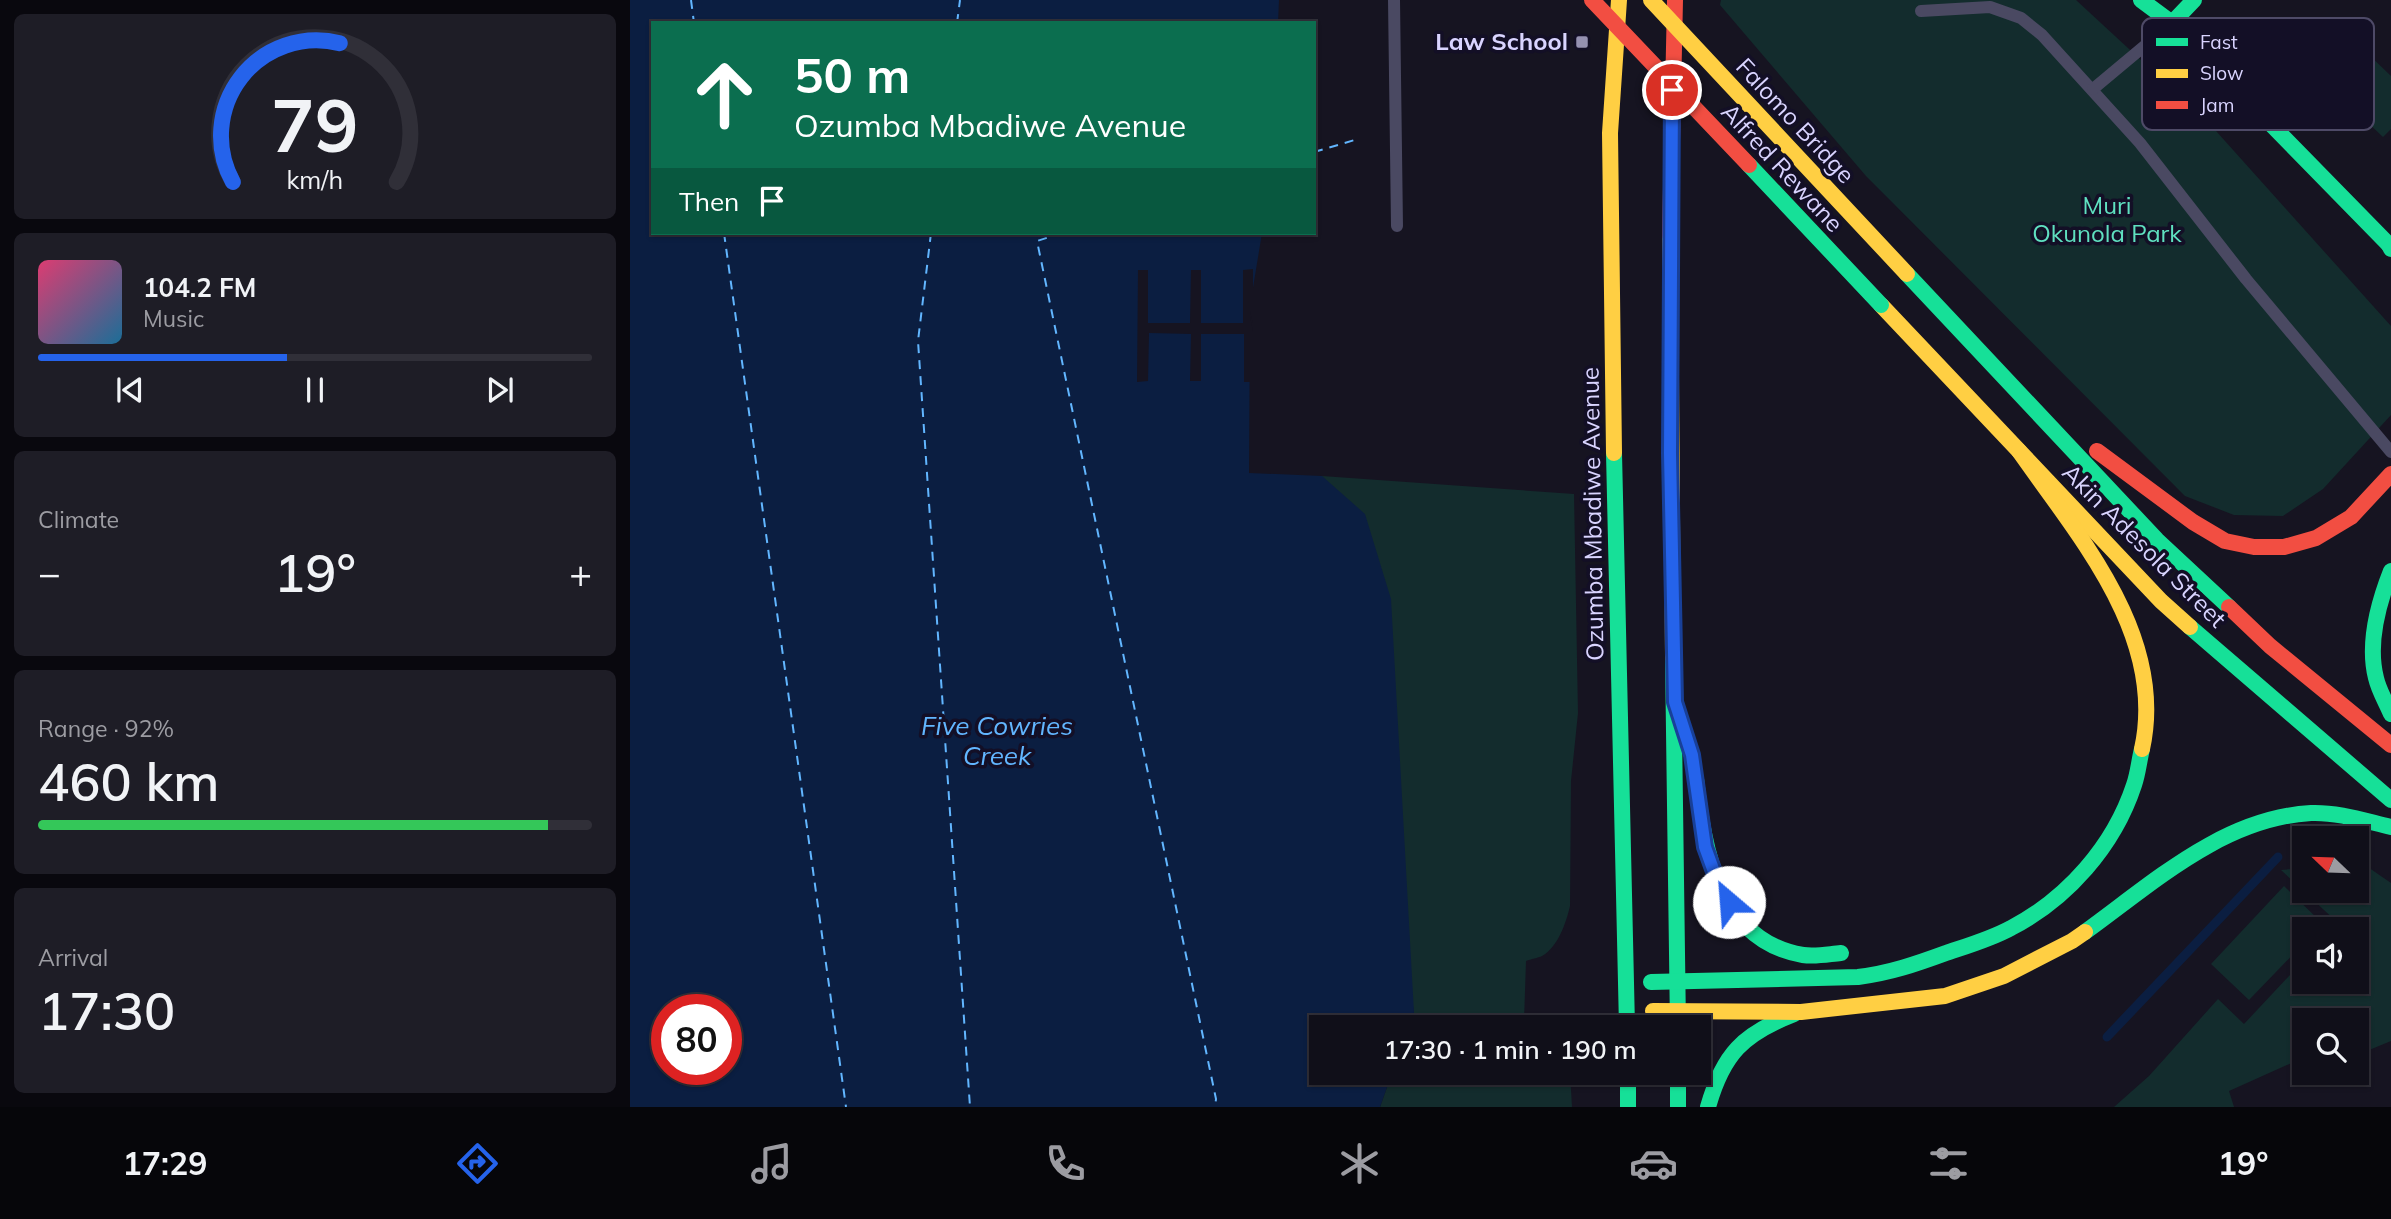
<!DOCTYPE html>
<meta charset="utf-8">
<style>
:root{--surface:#100f19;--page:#1e1d26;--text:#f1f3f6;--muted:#9c9ca2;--line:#302f38;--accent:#2563eb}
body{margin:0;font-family:Mulish,sans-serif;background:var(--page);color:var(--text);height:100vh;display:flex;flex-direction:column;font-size:26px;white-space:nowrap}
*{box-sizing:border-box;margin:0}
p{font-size:23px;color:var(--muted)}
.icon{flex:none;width:38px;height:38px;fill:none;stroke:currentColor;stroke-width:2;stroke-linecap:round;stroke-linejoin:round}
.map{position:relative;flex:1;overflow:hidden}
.drawer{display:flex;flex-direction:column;gap:14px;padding:14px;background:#09080e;width:630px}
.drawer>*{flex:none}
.banner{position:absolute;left:21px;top:21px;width:665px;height:214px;border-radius:0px;box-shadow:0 2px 5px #0004,0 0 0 2px var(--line);background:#0b6e4f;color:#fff;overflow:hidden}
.needle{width:46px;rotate:293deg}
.buttons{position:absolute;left:1662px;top:826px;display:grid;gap:14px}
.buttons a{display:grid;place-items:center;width:77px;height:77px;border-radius:0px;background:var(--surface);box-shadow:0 2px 5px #0004,0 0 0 2px var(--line);font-size:35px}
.speed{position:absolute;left:21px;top:994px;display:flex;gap:14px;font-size:35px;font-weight:700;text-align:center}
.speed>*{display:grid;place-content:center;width:91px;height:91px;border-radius:50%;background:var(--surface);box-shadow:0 2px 5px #0004,0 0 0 2px var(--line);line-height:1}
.speed .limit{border:10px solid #d22;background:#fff;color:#111}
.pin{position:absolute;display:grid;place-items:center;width:60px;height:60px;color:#fff;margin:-30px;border:4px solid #fff;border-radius:50%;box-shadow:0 2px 7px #0007}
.me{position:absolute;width:77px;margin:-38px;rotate:333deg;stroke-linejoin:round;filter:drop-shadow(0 0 5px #0008)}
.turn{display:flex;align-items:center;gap:24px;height:147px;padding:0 28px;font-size:32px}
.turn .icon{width:91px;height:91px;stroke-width:2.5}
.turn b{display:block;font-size:49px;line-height:60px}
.then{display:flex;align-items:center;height:66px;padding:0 28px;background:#0003;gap:14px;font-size:26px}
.big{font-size:52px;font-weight:600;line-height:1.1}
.drawer .widget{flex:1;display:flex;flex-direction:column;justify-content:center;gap:10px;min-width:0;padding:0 24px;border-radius:10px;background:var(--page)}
.drawer .dial{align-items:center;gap:0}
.dial svg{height:182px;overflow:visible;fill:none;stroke:var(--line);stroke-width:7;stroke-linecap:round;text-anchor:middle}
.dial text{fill:var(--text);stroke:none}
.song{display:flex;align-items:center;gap:21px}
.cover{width:84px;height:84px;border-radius:10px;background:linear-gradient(135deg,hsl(340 70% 55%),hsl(200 70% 35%))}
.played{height:7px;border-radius:4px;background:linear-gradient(90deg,var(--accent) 45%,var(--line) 45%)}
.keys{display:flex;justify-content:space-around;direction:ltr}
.heat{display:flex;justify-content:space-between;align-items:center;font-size:38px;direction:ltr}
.charge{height:10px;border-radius:5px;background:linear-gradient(90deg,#34c759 92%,var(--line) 0)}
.trip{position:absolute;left:679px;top:1015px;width:402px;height:70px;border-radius:0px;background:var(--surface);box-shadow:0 2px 5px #0004,0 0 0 2px var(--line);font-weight:600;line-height:70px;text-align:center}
.menu{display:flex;height:112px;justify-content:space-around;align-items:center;background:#06060a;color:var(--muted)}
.menu .icon{width:49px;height:49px}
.menu .active{color:var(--accent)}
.menu b{font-size:32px;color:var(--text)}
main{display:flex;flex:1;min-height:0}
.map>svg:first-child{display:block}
</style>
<main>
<section class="drawer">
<div class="widget dial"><svg viewBox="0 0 100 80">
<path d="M14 69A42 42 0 1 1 86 69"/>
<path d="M14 69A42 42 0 0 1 61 8" stroke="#2563eb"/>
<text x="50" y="56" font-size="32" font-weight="700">79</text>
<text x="50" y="72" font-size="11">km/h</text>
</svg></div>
<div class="widget">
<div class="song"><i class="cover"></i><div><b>104.2 FM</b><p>Music</p></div></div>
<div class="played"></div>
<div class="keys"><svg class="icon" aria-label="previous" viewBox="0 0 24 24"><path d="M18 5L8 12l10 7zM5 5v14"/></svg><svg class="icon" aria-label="pause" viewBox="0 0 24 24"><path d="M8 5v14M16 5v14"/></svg><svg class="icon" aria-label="next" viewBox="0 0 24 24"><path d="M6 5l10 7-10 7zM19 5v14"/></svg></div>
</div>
<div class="widget"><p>Climate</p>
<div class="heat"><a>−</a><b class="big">19°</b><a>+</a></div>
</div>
<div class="widget"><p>Range · 92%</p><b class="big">460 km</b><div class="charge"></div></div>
<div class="widget"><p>Arrival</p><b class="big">17:30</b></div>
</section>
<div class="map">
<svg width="1761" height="1107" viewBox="0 0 1761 1107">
<rect width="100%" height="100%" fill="#161421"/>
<!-- green -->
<g fill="#132c2d">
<polygon points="1091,0 1446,0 1578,122 1761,326 1761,415 1693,489 1653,516 1604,515 1555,496 1236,176 1090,5"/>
<polygon points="1711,28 1761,76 1761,129 1753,137 1677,65"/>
<path d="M692,476L944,494L948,713L941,781L940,906C936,923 928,947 912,956C908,958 901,959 896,961L894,1021L914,1027H779L784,1012Z"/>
<polygon points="1727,863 1732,863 1761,883 1761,1041 1727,1055 1727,1020 1675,1020 1675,1057 1599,1091 1604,1107 1484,1107 1519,1076 1588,999 1614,1024 1675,959 1675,982 1727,982 1727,929 1703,929 1708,923 1651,870 1675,868 1675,891 1727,891"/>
<polygon points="1654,886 1692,923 1687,929 1675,929 1675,942 1619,1000 1581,964"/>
<polygon points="762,1073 940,1073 942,1107 750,1107"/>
</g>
<!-- water -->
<path fill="#0b1e41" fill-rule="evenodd" d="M0,0H649L648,23H23V233H632L620,306L619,473L692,476L735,514L761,599L784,1013L779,1027H691V1073H762L750,1107H0ZM37,1010H96V1069H37Z"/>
<!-- pier -->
<polygon fill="#161421" points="623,269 623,323 620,311 620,316 623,332 623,382 614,382 614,334 571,334 571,381 560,381 561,334 519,333 518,381 507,382 508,270 518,270 518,323 560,323 561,270 571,270 571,323 613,323 613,270"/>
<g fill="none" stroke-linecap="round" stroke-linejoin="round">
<!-- stream -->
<polyline stroke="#0b1e41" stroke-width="9" points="1477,1037 1648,857"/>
<!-- ferry -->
<g stroke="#62b6ff" stroke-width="2" stroke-dasharray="9 7" stroke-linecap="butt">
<polyline points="61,0 64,23"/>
<polyline points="327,23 330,0"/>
<polyline points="684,152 728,139"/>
<polyline points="94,233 216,1107"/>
<polyline points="301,233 288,341 340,1107"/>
<polyline points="432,233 407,241 586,1099 585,1107"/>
</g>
<!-- lane -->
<g stroke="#4a4962" stroke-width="12">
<polyline points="764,0 767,226"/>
<polyline points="1291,11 1360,7 1391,18 1412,35 1510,143 1616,279 1761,452"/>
<polyline points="1463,89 1542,23"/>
</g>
<!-- fast -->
<g stroke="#16e098" stroke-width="16">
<polyline points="1511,0 1542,23 1761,247"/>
<polyline points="1542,23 1564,0"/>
<polyline points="1759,245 1761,249"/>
<polyline points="1277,274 1527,540 1599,607"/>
<polyline points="984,453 997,1027"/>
<path d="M1761,571C1748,604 1737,643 1746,678C1749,691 1756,702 1761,714"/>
<polyline points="1560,627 1761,800"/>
<polyline points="1043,657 1048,1027"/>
<path d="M1066,779C1074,849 1088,941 1173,955C1186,957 1199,954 1211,953"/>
<path d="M1455,932C1523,883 1593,818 1681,813C1708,812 1735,821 1761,827"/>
<path d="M1021,982L1228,977C1260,973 1286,964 1316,953C1337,946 1361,939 1381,928C1437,899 1484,846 1504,785C1508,774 1509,761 1512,749"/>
<polyline points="998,1073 998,1107"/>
<polyline points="1048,1073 1048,1107"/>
<path d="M1078,1107C1093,1054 1113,1034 1164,1014"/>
</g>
<!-- slow -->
<g stroke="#ffcf43" stroke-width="16">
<polyline points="1040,235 1043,657"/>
<polyline points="1251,305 1531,601 1560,627"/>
<path d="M1389,451C1449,537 1537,636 1512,749"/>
<polyline points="984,453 980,133 989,0"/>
<polyline points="1023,1011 1171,1012 1315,996 1374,976 1442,941 1455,932"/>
</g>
<!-- jam -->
<g stroke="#f24e42" stroke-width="16">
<polyline points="1040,235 1045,0"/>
<polyline points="1467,451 1563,522 1595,541 1624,547 1654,547 1686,538 1721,517 1761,474"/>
<polyline points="1599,607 1640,646 1761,745"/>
</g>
<!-- fast-bridge -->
<polyline stroke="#16e098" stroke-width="16" points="1119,165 1251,305"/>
<!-- slow-bridge -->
<polyline stroke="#ffcf43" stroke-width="16" points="1021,0 1277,274"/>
<!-- jam-bridge -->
<polyline stroke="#f24e42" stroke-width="16" points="962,0 1119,165"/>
</g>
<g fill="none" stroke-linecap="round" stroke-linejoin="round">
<defs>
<polyline id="route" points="1042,90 1040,453 1045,702 1062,755 1075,847 1091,891 1099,902"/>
</defs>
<!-- route casing -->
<use href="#route" stroke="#184099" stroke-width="18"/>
<!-- route -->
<use href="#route" stroke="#2563eb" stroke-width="12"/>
</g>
<!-- markers -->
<rect fill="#9591b1" stroke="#130f26" stroke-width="2.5" x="945" y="35" width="14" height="14" rx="3.5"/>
<g text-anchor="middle" stroke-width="7" stroke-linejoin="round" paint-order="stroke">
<!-- poi labels -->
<g font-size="24" font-weight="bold" fill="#d9d4ff" stroke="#130f26" text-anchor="end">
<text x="938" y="50">Law School</text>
</g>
<!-- street labels -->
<g font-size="24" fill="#d9d4ff" stroke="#130f26">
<text transform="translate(1165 121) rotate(47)" y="8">Falomo Bridge</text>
<text transform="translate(1152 168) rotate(47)" y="8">Alfred Rewane</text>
<text transform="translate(963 514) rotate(-91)" y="8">Ozumba Mbadiwe Avenue</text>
<text transform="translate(1514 546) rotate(45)" y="8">Akin Adesola Street</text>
</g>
<!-- park labels -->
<g font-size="24" fill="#5fe0c0" stroke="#130f26">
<text x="1477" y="214">Muri<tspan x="1477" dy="28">Okunola Park</tspan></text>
</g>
<!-- water labels -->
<g font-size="26" font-style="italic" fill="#62b6ff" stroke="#130f26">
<text x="367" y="735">Five Cowries<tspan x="367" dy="30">Creek</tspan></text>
</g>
</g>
<!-- legend -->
<rect x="1512" y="18" width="232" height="112" rx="10" fill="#130f26" stroke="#4e4a67" stroke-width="2"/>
<rect x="1526" y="38" width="32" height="8" fill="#16e098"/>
<rect x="1526" y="69" width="32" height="9" fill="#ffcf43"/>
<rect x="1526" y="101" width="32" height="8" fill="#f24e42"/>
<g font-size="19" fill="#d9d4ff">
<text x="1570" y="49">Fast</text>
<text x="1570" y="80">Slow</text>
<text x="1570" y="112">Jam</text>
</g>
</svg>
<div class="buttons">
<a><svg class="needle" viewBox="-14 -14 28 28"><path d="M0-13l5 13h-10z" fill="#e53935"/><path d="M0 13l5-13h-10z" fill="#9c9ca2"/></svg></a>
<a><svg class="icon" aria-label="sound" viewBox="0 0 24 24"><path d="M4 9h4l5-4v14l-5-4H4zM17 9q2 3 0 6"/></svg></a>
<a><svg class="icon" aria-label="search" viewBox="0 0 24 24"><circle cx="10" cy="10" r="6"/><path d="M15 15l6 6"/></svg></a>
</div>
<div class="speed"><div class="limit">80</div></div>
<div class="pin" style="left:1042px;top:90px;background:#d93025"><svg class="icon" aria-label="arrive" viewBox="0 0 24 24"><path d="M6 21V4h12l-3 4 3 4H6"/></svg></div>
<svg class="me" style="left:1099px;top:902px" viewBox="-20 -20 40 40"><circle r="19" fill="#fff"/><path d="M0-13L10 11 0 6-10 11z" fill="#2563eb"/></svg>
<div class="trip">17:30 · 1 min · 190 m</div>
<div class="banner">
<div class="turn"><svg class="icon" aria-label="ahead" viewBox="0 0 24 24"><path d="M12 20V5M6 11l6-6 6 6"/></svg><div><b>50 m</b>Ozumba Mbadiwe Avenue</div></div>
<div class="then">Then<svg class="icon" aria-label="arrive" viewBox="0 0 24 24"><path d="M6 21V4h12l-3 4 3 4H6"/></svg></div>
</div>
</div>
</main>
<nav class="menu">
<b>17:29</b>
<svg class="icon active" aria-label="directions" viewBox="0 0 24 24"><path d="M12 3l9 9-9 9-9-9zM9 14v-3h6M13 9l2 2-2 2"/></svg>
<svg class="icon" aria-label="music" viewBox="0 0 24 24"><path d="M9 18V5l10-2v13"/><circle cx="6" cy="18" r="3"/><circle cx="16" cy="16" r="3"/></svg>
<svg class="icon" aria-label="phone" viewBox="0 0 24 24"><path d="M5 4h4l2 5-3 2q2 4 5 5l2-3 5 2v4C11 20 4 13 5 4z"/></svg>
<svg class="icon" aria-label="climate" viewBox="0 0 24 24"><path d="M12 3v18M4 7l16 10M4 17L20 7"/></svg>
<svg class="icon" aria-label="car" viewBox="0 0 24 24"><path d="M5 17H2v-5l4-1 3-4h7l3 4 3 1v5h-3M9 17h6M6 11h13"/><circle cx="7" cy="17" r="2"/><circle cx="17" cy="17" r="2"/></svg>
<svg class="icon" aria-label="filters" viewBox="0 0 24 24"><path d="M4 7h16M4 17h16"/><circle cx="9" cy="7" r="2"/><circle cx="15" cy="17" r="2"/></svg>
<b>19°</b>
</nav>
